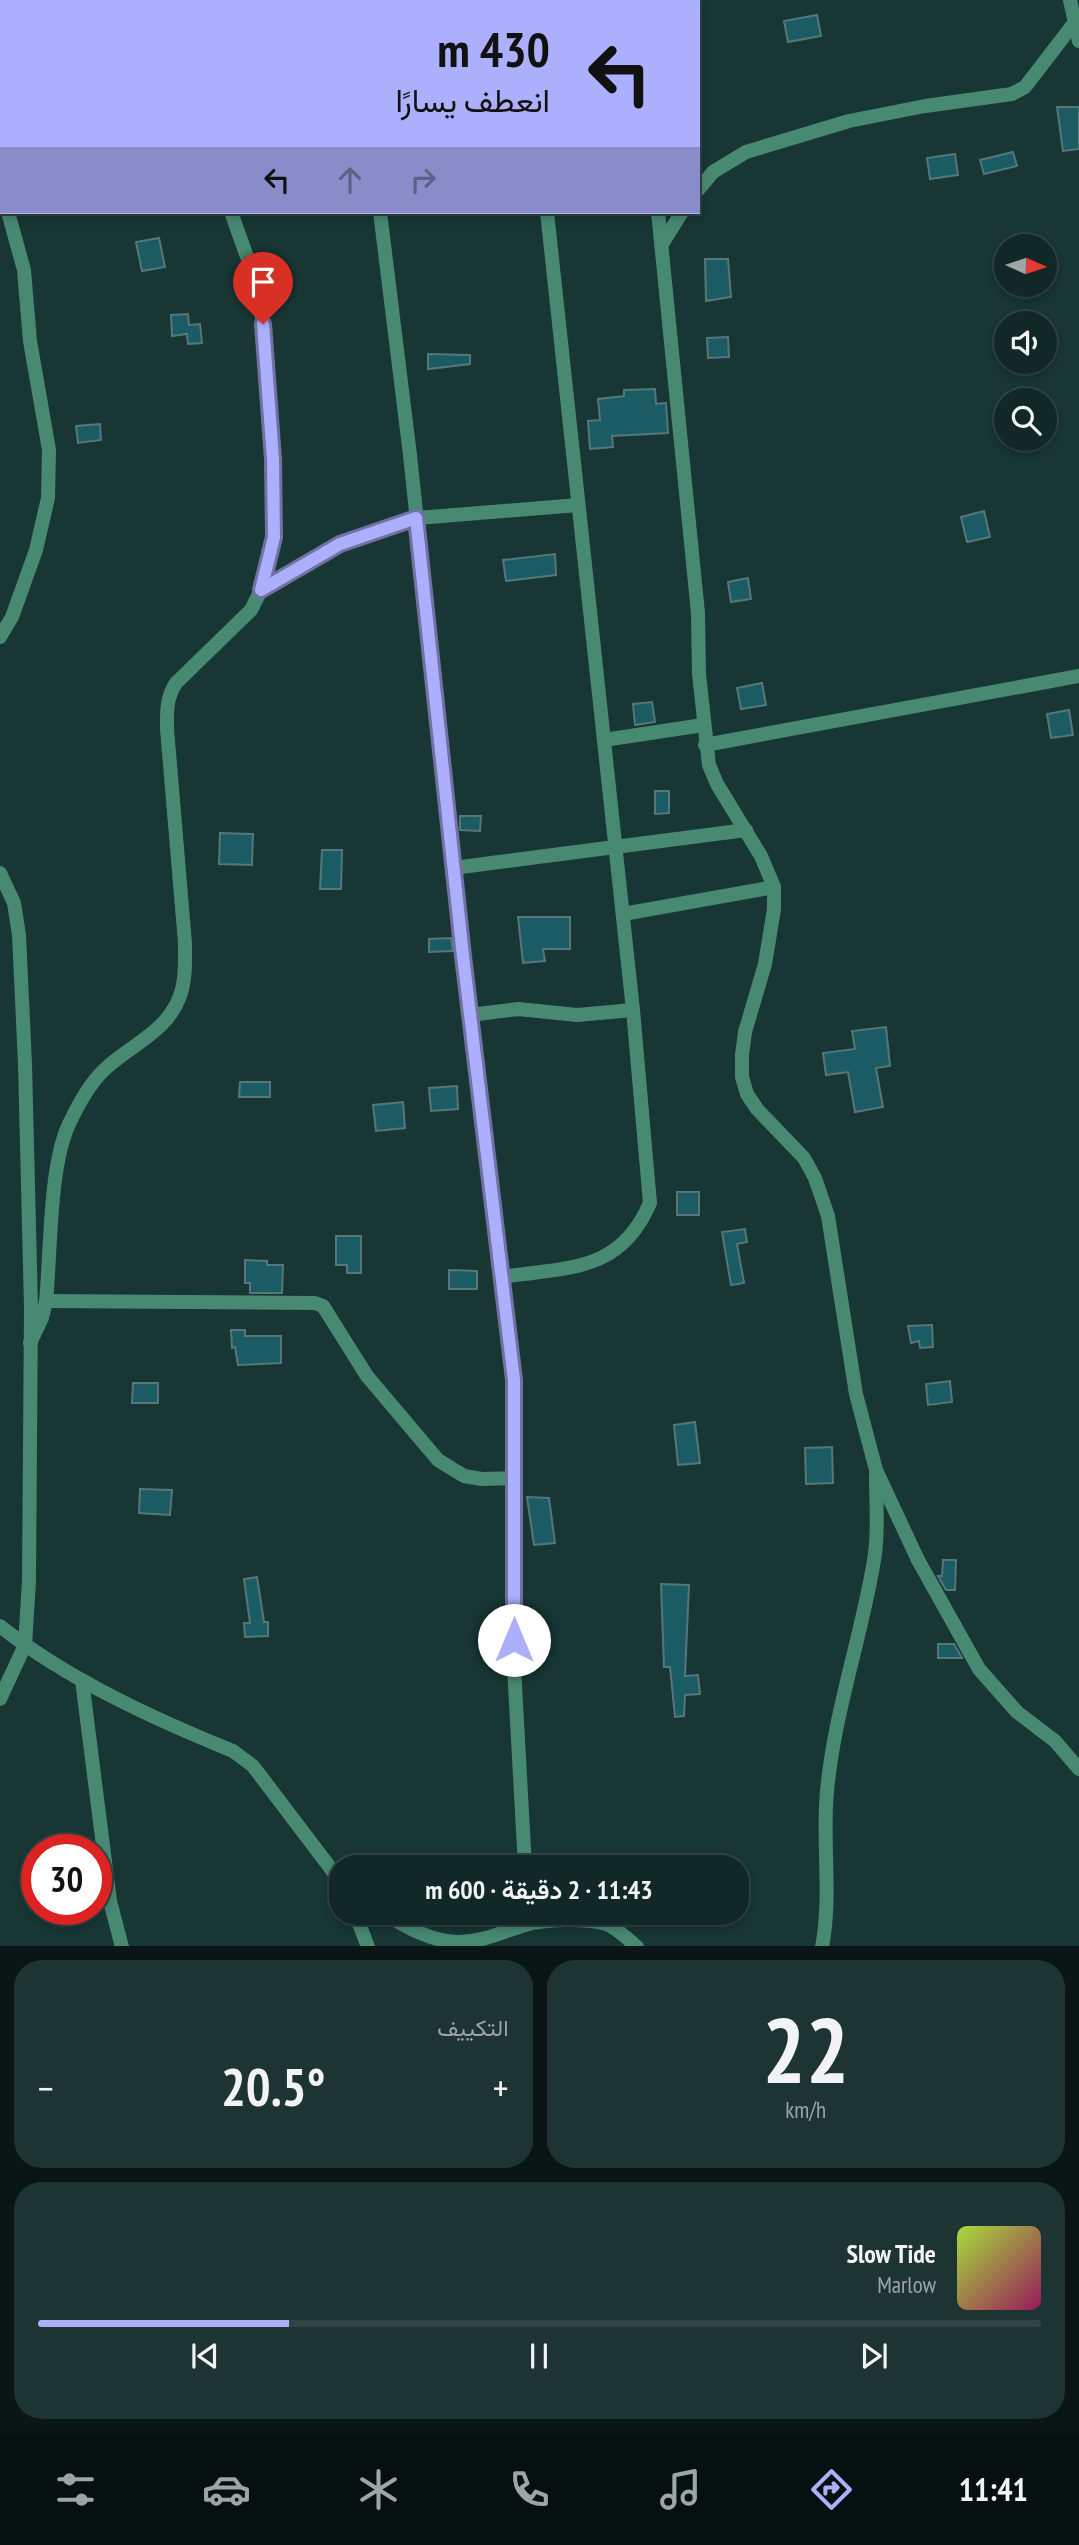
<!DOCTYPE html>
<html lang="ar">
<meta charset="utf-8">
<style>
:root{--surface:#112827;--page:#1e3433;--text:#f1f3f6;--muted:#9ca6a7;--line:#304444;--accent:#acaffb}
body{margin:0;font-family:"PT Sans Narrow",Vazirmatn,sans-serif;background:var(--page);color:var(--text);direction:rtl;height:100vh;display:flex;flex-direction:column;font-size:26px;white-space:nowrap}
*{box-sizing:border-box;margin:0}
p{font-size:23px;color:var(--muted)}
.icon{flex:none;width:38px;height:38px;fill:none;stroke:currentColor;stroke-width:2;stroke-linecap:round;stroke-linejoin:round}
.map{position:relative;height:1946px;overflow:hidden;direction:ltr}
.panel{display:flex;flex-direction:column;gap:14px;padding:14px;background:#091615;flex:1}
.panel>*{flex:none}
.banner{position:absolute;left:0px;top:0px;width:700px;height:214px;box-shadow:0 4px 10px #0003,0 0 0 2px var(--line);direction:rtl;background:#acaffb;color:#111;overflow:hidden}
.needle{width:46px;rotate:93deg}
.tools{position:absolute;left:994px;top:234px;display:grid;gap:14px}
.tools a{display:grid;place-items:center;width:63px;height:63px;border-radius:50%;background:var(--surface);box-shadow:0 4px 10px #0003,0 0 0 2px var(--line);font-size:35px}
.speed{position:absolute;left:21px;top:1834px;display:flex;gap:14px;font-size:35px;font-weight:700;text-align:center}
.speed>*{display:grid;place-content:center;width:91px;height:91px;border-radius:50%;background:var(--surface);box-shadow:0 4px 10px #0003,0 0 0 2px var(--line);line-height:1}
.speed .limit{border:10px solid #d22;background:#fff;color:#111}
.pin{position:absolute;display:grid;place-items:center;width:60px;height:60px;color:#fff;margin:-72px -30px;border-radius:50% 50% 50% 0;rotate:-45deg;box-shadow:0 0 7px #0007}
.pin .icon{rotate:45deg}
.me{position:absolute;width:77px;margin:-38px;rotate:0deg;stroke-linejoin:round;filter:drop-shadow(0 0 5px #0008)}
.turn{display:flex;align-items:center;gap:24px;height:147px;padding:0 35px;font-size:32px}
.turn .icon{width:91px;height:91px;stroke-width:2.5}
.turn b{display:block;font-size:49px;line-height:60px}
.lanes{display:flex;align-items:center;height:66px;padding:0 35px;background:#0003;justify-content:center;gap:35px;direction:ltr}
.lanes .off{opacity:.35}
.big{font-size:52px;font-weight:600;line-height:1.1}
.panel .tile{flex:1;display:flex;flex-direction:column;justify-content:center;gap:10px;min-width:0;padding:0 24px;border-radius:28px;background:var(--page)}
.panel .dial{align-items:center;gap:0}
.dial b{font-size:91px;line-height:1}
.song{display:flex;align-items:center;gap:21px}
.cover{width:84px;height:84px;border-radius:10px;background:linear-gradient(135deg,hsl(80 70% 55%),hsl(330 70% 35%))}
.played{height:7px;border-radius:4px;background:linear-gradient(90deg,var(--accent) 25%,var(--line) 25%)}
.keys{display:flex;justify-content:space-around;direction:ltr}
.heat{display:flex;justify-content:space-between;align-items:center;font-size:38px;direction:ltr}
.panel .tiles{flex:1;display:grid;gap:14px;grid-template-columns:1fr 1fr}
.tile:last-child{grid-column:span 2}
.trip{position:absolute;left:329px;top:1855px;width:420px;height:70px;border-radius:28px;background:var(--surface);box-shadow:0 4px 10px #0003,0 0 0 2px var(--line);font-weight:600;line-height:70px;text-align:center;direction:rtl}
.tabs{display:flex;height:112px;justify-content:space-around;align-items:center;background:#071010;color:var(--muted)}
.tabs .icon{width:49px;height:49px}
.tabs .selected{color:var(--accent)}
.tabs b{font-size:32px;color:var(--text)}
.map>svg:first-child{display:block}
</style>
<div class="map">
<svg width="1079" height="1947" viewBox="0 0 1079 1947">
<rect width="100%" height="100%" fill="#173634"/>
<!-- building -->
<g fill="#1b5c64" stroke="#56767a" stroke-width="2">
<polygon points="817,15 821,36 788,42 784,21"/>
<polygon points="1057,107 1079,107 1079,149 1063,151"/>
<polygon points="1013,152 1017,166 984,174 980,160"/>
<polygon points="955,154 958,175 930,179 927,158"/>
<polygon points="159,238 165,267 142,271 136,242"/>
<polygon points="705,259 728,259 731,297 706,301"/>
<polygon points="188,314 189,325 200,324 202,343 188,344 187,334 172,336 171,315"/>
<polygon points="728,337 729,357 708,358 707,338"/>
<polygon points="428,354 470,355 470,364 428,369"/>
<polygon points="655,389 656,404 666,403 668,433 612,436 613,447 590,449 588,421 600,420 598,399 624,396 624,390"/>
<polygon points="100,424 101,440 78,443 76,426"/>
<polygon points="984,511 990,537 967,542 961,517"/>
<polygon points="555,554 556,575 506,581 503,560"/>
<polygon points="748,578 751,599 731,602 728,582"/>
<polygon points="762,683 766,705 741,709 737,688"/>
<polygon points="652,702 655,722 635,725 633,704"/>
<polygon points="1069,710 1073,735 1051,738 1047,714"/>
<polygon points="655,791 669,791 669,813 655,814"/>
<polygon points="460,816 481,816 480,831 460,830"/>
<polygon points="220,833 253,834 252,865 219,864"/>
<polygon points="322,850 342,850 341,889 320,889"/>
<polygon points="518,917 570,917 570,949 543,949 545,961 523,963"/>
<polygon points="451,938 453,951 429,952 429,939"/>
<polygon points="886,1027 890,1066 876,1068 883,1107 855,1112 848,1072 826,1075 823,1053 855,1049 852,1031"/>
<polygon points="240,1082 270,1082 270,1097 239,1097"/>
<polygon points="457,1086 458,1109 431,1111 429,1088"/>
<polygon points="403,1102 405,1128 376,1131 373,1105"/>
<rect x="677" y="1192" width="22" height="23"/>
<polygon points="745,1229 747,1242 737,1244 744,1283 731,1285 722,1232"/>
<polygon points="336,1236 361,1236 361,1273 347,1273 347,1265 336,1265"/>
<polygon points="245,1260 267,1261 267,1265 283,1265 282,1293 250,1293 250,1283 245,1283"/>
<polygon points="449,1270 477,1271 477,1289 449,1289"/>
<polygon points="932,1325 933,1347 920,1348 919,1341 911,1343 908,1326"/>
<polygon points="231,1330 245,1330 245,1336 281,1336 281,1363 238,1365 235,1347 232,1348"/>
<polygon points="950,1381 952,1402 928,1405 926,1384"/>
<polygon points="133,1383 158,1383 158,1403 132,1403"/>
<polygon points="695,1422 700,1463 678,1465 674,1425"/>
<polygon points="832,1447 833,1483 806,1484 805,1448"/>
<polygon points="140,1489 172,1490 170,1515 139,1513"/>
<polygon points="527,1497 549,1498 555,1543 534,1545"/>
<polygon points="943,1560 956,1560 955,1590 946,1590 938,1576 942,1576"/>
<polygon points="257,1577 264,1622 268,1622 268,1636 245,1637 244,1623 250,1623 244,1579"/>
<polygon points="661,1584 689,1585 685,1676 698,1675 700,1694 685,1695 684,1716 675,1717 670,1667 664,1667"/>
<polygon points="938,1644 954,1644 962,1658 938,1658"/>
</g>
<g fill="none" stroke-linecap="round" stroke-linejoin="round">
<!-- minor -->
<g stroke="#488972" stroke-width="14">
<polyline points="80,0 80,2"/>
<polyline points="248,0 249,2"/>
<polyline points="524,0 524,2"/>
<polyline points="636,0 636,2"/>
<polyline points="1070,0 1079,41"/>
<polyline points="345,2 348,0"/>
<polyline points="0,51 2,52"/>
<polyline points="0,189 2,194"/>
<polyline points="698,190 713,172 746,152 849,121 925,106 1012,94 1025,87 1075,22 1079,21"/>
<polyline points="380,212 410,455 463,956 514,1380 514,1667 525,1867"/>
<polyline points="658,212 698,613 699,674 709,765 717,784 761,856 774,887 774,909 765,964 745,1032 742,1055 742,1077 747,1094 757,1109 804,1158 815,1178 828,1216 856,1394 876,1470 918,1560 979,1669 1017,1712 1055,1741 1079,1769"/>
<polyline points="662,244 682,212"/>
<polyline points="261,590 340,544 417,518 578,505"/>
<polyline points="0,637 12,617 36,550 48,498 49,450 30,341 24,270 8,212"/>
<polyline points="604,740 703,725"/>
<polyline points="705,745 1079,676"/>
<polyline points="453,868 746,830"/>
<polyline points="0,873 14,903 19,935 25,1064 31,1307 29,1581 25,1645 0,1699"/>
<polyline points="623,914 774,887"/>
<polyline points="470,1015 518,1009 577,1015 633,1010"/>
<path d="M501,1277C568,1267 620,1273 650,1203L633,1010L547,212"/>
<polyline points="46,1301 315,1303 323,1306 367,1376 438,1460 464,1476 482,1479 515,1478"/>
<path d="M30,1343L42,1318L46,1301C51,1252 49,1163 70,1122C79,1103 90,1083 105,1069C132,1044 167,1032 180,996C186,979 185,960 185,943L167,729C167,712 166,698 176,683L251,610L261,590L274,537L273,459L263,324L256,282L231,212"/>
<path d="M0,1626C67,1679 154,1719 233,1751L253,1766L341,1882"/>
<polyline points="82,1680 110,1901 122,1947"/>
<polyline points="355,1913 368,1947"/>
<path d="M383,1913C407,1927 429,1941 458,1942C483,1942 502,1932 525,1925C544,1919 587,1918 606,1924C617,1928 628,1939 637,1947"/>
<path d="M822,1947C832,1895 822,1843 827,1791C834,1715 860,1641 873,1566C879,1536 876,1504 876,1475"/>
</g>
</g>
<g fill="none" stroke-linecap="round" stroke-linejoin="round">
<defs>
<polyline id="route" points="263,324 273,459 274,537 261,590 340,544 416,518 463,956 514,1380 514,1640"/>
</defs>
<!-- route casing -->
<use href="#route" stroke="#7072a3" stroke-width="18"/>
<!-- route -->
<use href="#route" stroke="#acaffb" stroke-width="12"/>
</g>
</svg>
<div class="tools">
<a><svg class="needle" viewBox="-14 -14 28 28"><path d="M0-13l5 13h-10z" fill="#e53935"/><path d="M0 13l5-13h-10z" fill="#9ca6a7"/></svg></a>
<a><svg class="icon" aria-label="sound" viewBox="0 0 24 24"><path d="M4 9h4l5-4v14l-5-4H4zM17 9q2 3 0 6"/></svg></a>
<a><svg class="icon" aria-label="search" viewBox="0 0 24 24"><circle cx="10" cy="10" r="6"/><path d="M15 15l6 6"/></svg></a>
</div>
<div class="speed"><div class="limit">30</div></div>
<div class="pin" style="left:263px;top:324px;background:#d93025"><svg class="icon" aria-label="arrive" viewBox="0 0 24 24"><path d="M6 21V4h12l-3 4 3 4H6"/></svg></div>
<svg class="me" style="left:514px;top:1640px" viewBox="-20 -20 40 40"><circle r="19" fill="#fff"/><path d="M0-13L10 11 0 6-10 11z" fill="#acaffb"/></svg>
<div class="trip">11:43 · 2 دقيقة · 600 m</div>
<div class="banner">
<div class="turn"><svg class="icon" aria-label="left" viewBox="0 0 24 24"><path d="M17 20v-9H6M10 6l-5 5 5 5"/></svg><div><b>430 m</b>انعطف يسارًا</div></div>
<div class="lanes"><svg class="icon" aria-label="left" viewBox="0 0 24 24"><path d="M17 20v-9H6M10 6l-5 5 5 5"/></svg><svg class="icon off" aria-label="ahead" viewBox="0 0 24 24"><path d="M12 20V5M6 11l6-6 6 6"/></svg><svg class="icon off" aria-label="right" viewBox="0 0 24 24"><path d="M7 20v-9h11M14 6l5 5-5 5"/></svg></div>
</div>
</div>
<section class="panel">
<div class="tiles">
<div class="tile dial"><b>22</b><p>km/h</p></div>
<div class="tile"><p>التكييف</p>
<div class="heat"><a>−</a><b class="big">20.5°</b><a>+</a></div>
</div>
<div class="tile">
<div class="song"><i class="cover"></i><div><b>Slow Tide</b><p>Marlow</p></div></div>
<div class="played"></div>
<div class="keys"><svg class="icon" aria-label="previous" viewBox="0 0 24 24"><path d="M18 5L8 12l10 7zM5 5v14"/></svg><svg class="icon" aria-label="pause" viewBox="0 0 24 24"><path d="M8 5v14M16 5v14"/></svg><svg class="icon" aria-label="next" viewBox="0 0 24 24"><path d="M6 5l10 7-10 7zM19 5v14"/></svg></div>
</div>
</div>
</section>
<nav class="tabs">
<b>11:41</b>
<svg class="icon selected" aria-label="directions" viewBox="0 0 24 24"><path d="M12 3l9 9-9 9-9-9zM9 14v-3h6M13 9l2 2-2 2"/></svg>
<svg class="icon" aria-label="music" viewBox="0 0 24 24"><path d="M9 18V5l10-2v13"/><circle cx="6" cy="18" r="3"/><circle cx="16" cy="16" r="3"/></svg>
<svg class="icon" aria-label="phone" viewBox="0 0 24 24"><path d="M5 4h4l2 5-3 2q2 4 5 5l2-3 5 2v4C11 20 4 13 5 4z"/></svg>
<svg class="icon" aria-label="climate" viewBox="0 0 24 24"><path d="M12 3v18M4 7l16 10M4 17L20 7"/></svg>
<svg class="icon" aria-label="car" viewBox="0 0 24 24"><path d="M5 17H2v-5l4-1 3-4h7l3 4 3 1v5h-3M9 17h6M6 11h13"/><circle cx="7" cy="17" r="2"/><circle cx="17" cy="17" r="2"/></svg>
<svg class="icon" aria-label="filters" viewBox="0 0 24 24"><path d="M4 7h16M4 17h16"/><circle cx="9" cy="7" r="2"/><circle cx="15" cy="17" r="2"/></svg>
</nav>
